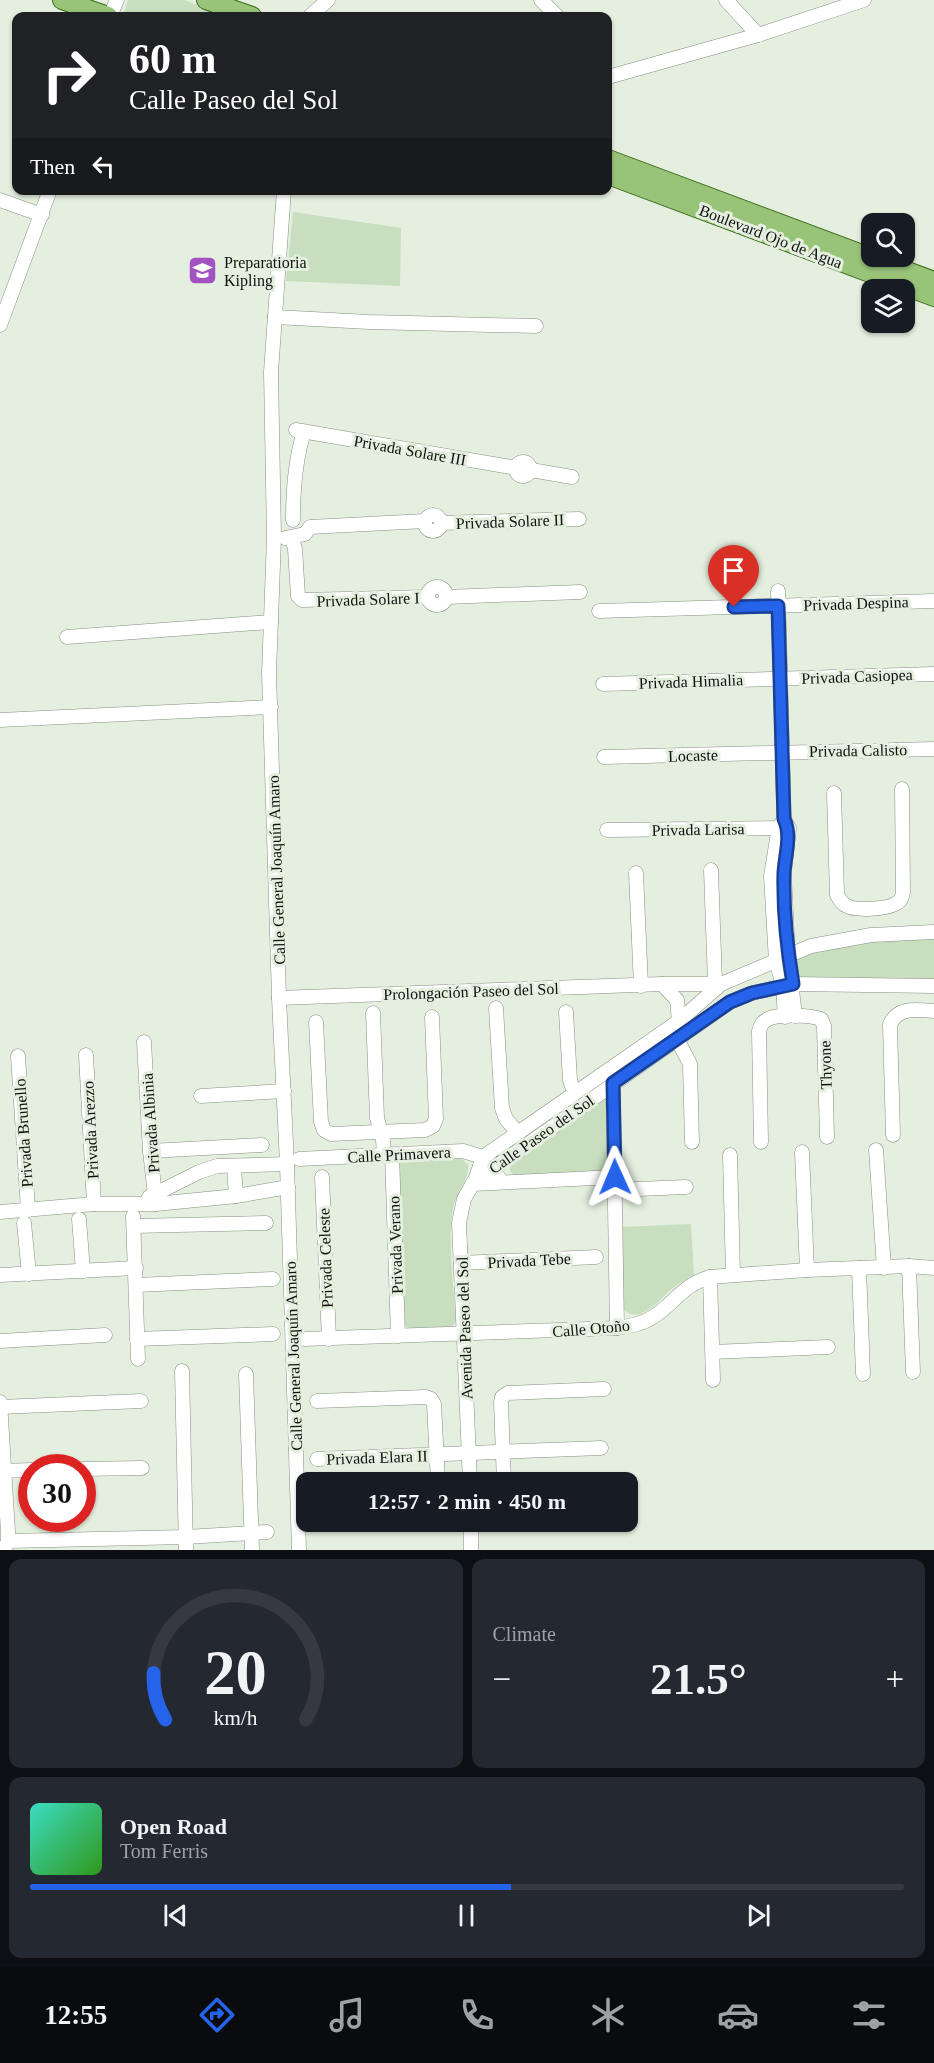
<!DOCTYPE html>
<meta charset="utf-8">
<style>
:root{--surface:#171b24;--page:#242831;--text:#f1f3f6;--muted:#9ea1a6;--line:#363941;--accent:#2563eb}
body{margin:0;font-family:"Times New Roman",serif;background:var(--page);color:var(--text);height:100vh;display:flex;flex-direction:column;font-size:22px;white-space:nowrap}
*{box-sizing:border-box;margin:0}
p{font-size:20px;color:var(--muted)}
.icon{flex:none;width:33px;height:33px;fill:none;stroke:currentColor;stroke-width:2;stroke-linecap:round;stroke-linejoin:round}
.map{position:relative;height:1550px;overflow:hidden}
.panel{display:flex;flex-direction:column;gap:9px;padding:9px;background:#0d0f14;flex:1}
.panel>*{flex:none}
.hud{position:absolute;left:12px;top:12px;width:600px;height:183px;border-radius:12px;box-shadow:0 2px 4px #0004;background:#202124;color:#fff;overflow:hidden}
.controls{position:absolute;left:861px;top:213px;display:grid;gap:12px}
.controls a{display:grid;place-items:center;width:54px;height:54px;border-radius:12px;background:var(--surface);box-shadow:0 2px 4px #0004;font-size:30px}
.speed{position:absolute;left:18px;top:1454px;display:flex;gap:12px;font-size:30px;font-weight:700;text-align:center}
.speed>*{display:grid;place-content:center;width:78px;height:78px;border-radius:50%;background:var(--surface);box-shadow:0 2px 4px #0004;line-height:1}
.speed .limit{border:9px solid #d22;background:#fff;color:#111}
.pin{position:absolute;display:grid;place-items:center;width:51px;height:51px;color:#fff;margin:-62px -26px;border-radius:50% 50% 50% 0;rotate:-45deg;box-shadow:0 0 6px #0007}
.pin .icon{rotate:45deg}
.me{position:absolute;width:66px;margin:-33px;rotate:359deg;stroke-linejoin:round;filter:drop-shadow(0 0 4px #0008)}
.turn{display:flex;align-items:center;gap:21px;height:126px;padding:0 18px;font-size:27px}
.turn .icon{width:78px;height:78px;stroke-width:2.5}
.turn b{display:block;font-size:42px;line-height:51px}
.then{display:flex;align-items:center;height:57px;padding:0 18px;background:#0003;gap:12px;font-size:22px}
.big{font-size:45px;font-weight:700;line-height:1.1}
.panel .tile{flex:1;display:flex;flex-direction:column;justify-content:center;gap:9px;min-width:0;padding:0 21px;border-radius:12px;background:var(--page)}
.panel .dial{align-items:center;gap:0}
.dial svg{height:156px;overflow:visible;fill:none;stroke:var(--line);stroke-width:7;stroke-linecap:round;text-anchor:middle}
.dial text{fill:var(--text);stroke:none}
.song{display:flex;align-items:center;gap:18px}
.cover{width:72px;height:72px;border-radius:9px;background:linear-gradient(135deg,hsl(170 70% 55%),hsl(110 70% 35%))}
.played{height:6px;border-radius:3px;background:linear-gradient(90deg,var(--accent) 55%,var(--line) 55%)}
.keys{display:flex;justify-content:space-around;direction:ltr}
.heat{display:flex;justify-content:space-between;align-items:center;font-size:33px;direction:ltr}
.panel .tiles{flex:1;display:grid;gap:9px;grid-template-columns:1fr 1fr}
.tile:last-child{grid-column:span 2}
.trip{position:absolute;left:296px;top:1472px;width:342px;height:60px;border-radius:12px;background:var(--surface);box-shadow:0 2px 4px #0004;font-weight:700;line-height:60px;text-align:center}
.dock{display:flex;height:96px;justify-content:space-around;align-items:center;background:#090b0e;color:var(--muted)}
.dock .icon{width:42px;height:42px}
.dock .on{color:var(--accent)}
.dock b{font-size:27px;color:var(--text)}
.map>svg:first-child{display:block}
</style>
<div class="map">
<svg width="934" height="1550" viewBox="0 0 934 1550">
<rect width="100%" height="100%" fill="#e4efdf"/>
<!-- green -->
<g fill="#c8debf">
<polygon points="128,0 184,0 231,16 123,16"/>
<polygon points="293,212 401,228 400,286 286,281"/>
<path d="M934,938V980L797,978L795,960C821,940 901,939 934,938Z"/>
<polygon points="603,1096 606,1098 609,1171 515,1176 510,1171 510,1166 513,1161"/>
<path d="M457,1158L463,1160L468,1165C469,1181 456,1193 453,1209C447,1239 454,1290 456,1322L451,1327L408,1328L404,1324L399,1160Z"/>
<path d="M691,1224L694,1275C686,1279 679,1283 673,1288C660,1298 637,1330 622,1306L621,1227Z"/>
</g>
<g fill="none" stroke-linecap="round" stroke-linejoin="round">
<defs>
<g id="minor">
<polyline points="541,0 557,16"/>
<polyline points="726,0 758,35"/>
<polyline points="110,16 117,0"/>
<polyline points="310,16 328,0"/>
<polyline points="608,77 758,35 864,0"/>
<polyline points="284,190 271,372 274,538 269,673 279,998 287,1164 299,1550"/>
<polyline points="0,200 42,215"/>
<polyline points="275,317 369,322 536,326"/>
<polyline points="0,325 50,190"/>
<polyline points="296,430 516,468"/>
<circle cx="523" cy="469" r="7"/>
<polyline points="531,470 572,477"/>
<circle cx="433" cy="523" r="8"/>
<path d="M293,520C293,490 295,460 304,432"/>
<polyline points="441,523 579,519"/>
<polyline points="285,538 305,534 310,527 425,521"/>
<polyline points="292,538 295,549 298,596 302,600 428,597"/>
<circle cx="437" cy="596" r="9"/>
<polyline points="778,591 784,819 789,828 784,874 788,955 795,1016"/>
<polyline points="446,597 580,592"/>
<polyline points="599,611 934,601"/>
<polyline points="67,637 271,622"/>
<polyline points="603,684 934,674"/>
<polyline points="0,720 271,707"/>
<polyline points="604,757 934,749"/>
<path d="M834,793L837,895C840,900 842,904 847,906C856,911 886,909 895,904C901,901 902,898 903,892L902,789"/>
<polyline points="784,819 779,827 771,876 776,961 783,985 785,1017"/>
<polyline points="607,830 787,828"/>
<polyline points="711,870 715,983"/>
<polyline points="636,873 641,986"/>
<polyline points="662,984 677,1000 679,1021 682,1025"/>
<polyline points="279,998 662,984 721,984"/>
<polyline points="496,1008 502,1108 506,1119 517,1132"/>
<polyline points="566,1012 570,1080 574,1093"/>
<polyline points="373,1013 377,1118 383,1140 384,1154"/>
<polyline points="316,1022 321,1122 324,1130 331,1134 425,1130 433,1126 436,1119 432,1017"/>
<polyline points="677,1039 690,1064 692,1142"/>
<polyline points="144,1042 150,1151 156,1204"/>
<polyline points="86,1055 94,1204"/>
<polyline points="18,1056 28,1210"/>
<polyline points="613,1083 617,1328"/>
<polyline points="201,1096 284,1091"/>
<path d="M893,1135L890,1024C899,1006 917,1010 934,1011"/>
<path d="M761,1142L759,1031C761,1025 762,1022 768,1019C778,1014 810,1015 821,1019L824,1026L827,1137"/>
<polyline points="876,1150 884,1268"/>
<polyline points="150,1151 262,1145"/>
<polyline points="802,1152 807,1270"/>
<polyline points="392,1154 398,1336"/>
<polyline points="730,1155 733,1274"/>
<polyline points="299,1159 463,1151 483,1157 502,1182"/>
<polyline points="234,1167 236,1196"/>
<polyline points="322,1177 329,1339"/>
<polyline points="476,1178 493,1169 730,1002 752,993 793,984 934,986"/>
<polyline points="472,1184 615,1177"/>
<polyline points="614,1190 686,1187"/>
<polyline points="149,1197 199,1172 217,1166 287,1164"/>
<polyline points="0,1212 94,1204 156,1204 236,1196 288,1187"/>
<polyline points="133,1216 138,1359"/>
<polyline points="79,1219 83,1271"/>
<polyline points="24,1223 29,1274"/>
<polyline points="134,1226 266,1223"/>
<polyline points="461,1263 596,1257"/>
<polyline points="909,1266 913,1372"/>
<polyline points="859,1268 863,1374"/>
<polyline points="0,1275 136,1268"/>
<polyline points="710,1277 713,1380"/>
<polyline points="136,1285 273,1279"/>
<polyline points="137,1339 273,1334"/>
<path d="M304,1339L617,1328C630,1326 642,1324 653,1317C675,1303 682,1285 710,1277L807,1270L909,1266L934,1268"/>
<polyline points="0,1341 105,1335"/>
<polyline points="713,1352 828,1347"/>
<polyline points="182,1371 186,1550"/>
<polyline points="246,1374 252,1550"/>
<polyline points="317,1401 426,1397 431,1399 434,1404 438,1482"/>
<polyline points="0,1402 8,1532 8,1541 4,1550"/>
<polyline points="0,1407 141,1401"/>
<polyline points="317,1459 601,1448"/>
<polyline points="82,1469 142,1468"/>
<polyline points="0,1471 32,1470"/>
<polyline points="470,1482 459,1223 464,1199 476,1178 483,1157 679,1021 721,984 811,946 871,935 934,932"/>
<polyline points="504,1482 501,1402 502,1397 508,1393 604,1389"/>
<polyline points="471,1521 471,1550"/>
<polyline points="8,1541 186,1537 267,1532"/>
</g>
<g id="major">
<polyline points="62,0 108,16"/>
<polyline points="206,0 252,16"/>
<polyline points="608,159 934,281"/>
<polyline points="608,175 934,297"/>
</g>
</defs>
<!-- minor casing -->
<use href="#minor" stroke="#859081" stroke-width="15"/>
<!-- major casing -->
<use href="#major" stroke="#3b6c19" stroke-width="20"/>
<!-- minor -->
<use href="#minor" stroke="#fff" stroke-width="14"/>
<!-- major -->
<use href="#major" stroke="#98c479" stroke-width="18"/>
</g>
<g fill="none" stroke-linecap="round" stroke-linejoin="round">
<defs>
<path id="route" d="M615,1177L613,1083L730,1002L752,993L793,984C787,948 783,910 784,873C785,855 792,835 784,819L778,606L734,607"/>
</defs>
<!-- route casing -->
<use href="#route" stroke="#184099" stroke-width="15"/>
<!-- route -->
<use href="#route" stroke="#2563eb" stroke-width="10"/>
</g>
<!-- icons -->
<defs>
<symbol id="university-square" viewBox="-11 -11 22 22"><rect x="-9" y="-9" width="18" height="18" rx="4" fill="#a352c2" stroke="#e4efdf"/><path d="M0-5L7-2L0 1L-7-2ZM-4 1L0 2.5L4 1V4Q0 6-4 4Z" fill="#fff"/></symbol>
</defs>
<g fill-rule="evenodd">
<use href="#university-square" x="186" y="254" width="33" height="33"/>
</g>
<g text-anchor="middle" stroke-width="6" stroke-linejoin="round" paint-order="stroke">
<!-- street labels -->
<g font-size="16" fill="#0f120d" stroke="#e4efdf">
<text transform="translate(771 236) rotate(21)" y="6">Boulevard Ojo de Agua</text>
<text transform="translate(410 450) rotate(10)" y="6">Privada Solare III</text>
<text transform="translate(510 521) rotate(-2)" y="6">Privada Solare II</text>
<text transform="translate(368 599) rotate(-2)" y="6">Privada Solare I</text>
<text transform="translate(856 603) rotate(-2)" y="6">Privada Despina</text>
<text transform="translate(857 676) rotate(-2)" y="6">Privada Casiopea</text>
<text transform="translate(691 681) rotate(-2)" y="6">Privada Himalia</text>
<text transform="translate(858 750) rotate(-1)" y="6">Privada Calisto</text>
<text transform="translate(693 755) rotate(-2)" y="6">Locaste</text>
<text transform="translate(698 829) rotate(-1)" y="6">Privada Larisa</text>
<text transform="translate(276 870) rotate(-92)" y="6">Calle General Joaquín Amaro</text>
<text transform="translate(471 991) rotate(-2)" y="6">Prolongación Paseo del Sol</text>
<text transform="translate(825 1065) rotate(-92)" y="6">Thyone</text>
<text transform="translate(150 1123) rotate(-94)" y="6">Privada Albinia</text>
<text transform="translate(90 1130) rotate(-93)" y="6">Privada Arezzo</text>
<text transform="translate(23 1133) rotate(-94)" y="6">Privada Brunello</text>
<text transform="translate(541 1134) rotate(-35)" y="6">Calle Paseo del Sol</text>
<text transform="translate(399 1154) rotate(-3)" y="6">Calle Primavera</text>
<text transform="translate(395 1245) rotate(-92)" y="6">Privada Verano</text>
<text transform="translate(325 1258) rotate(-92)" y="6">Privada Celeste</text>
<text transform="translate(529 1260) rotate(-3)" y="6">Privada Tebe</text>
<text transform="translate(464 1328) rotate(-92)" y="6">Avenida Paseo del Sol</text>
<text transform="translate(591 1328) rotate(-5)" y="6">Calle Otoño</text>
<text transform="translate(293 1356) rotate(-92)" y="6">Calle General Joaquín Amaro</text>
<text transform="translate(377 1457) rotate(-2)" y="6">Privada Elara II</text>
</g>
<!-- poi labels -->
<g font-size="16" fill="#0f120d" stroke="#e4efdf" text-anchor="start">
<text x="224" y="268">Preparatioria<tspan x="224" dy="18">Kipling</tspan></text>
</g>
</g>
</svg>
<div class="controls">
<a><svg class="icon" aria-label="search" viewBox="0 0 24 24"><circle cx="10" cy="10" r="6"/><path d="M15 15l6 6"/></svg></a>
<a><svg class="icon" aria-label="layers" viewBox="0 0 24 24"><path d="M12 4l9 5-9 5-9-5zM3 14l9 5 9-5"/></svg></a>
</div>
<div class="speed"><div class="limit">30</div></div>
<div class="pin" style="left:734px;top:607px;background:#d93025"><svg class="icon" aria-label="arrive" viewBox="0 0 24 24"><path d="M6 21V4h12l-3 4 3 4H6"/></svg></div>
<svg class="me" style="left:615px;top:1177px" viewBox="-20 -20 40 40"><path d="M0-17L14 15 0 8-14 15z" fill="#2563eb" stroke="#fff" stroke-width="4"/></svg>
<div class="trip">12:57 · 2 min · 450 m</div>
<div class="hud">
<div class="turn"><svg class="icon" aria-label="right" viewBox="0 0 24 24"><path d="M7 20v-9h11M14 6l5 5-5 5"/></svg><div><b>60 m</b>Calle Paseo del Sol</div></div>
<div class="then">Then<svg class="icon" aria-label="left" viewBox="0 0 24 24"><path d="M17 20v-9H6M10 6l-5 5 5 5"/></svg></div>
</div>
</div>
<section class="panel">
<div class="tiles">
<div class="tile dial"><svg viewBox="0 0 100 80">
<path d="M14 69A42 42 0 1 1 86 69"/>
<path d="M14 69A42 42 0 0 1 8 45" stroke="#2563eb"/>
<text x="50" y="56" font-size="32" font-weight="700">20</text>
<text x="50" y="72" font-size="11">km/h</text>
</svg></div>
<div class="tile"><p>Climate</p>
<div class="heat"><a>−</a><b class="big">21.5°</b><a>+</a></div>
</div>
<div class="tile">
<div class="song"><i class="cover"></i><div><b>Open Road</b><p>Tom Ferris</p></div></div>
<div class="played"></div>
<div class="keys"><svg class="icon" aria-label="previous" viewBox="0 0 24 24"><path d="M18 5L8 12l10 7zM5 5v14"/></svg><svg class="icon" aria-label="pause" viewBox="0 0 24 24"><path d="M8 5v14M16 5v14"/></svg><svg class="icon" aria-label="next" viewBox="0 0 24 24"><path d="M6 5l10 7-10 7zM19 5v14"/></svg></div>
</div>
</div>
</section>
<nav class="dock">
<b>12:55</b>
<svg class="icon on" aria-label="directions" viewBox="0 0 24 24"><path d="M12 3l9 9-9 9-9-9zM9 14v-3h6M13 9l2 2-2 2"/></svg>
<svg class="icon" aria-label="music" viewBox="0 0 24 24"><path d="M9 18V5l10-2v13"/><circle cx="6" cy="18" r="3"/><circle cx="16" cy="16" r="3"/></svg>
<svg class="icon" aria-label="phone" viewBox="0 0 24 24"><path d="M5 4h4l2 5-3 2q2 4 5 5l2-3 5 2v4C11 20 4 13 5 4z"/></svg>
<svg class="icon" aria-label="climate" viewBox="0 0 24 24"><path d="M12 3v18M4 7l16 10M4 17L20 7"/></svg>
<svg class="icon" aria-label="car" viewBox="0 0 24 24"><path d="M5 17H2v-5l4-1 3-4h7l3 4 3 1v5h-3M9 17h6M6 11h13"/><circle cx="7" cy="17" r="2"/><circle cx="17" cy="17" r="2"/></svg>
<svg class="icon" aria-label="filters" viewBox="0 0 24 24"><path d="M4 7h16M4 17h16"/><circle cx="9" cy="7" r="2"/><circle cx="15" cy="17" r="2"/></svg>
</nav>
